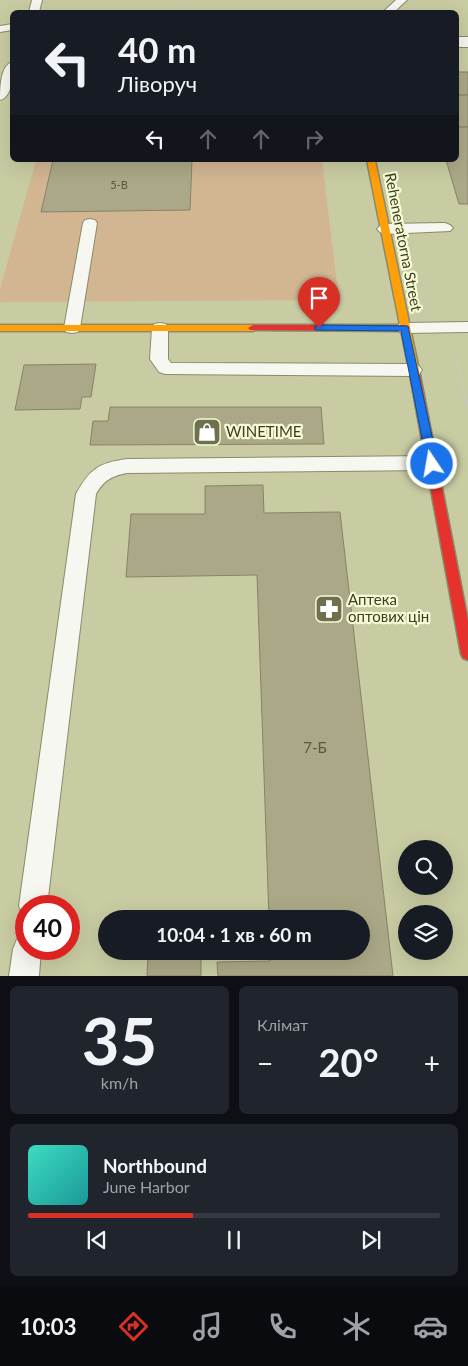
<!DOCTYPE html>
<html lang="uk">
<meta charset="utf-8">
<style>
:root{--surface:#171b24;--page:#20242c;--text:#f1f3f6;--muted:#9ea1a6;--line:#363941;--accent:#d93025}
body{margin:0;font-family:Lato,sans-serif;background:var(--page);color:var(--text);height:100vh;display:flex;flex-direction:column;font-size:19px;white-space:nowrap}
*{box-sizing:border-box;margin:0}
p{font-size:16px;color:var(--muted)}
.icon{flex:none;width:28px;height:28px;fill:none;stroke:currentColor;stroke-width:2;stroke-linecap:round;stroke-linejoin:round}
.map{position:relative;height:976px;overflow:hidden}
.drawer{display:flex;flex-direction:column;gap:10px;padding:10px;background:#0d0f14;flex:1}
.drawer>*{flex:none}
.banner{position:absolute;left:10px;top:10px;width:449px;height:152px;border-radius:8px;box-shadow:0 5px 20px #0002;background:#171b24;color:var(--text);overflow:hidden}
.tools{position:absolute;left:398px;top:840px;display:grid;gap:10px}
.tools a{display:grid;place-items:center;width:55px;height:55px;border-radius:50%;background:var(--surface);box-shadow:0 5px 20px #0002;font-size:25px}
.speed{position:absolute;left:15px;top:895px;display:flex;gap:10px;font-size:25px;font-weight:700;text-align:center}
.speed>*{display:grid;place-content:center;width:65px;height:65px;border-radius:50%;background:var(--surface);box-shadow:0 5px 20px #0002;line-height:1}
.speed .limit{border:8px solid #d22;background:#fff;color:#111}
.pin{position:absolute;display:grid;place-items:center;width:42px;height:42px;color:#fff;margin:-51px -21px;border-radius:50% 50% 50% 0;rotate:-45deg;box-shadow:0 0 5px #0007}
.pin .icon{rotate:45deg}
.me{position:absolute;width:55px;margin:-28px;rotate:348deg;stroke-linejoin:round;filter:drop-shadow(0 0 4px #0008)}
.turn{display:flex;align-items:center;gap:18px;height:105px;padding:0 25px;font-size:22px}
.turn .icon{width:65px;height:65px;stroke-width:2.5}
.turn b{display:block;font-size:35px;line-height:42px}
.lanes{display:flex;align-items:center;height:48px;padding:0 25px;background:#0003;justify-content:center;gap:25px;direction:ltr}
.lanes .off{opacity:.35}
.big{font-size:38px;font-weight:700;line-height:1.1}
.drawer .tile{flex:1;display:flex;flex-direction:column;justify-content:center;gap:8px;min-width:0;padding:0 18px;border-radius:8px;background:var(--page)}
.drawer .dial{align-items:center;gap:0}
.dial b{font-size:65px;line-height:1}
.song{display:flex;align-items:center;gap:15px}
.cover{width:60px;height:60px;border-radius:8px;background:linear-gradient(135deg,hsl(170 70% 55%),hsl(180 70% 35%))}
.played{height:5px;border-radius:2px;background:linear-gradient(90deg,var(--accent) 40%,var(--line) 40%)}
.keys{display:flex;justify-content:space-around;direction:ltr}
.heat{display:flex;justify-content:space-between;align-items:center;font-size:28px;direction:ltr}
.drawer .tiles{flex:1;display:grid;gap:10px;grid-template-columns:1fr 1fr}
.tile:last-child{grid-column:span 2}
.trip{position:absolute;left:98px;top:910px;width:272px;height:50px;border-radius:25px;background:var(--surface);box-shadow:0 5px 20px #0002;font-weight:700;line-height:50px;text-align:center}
.menu{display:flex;height:80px;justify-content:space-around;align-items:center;background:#090b0e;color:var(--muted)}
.menu .icon{width:35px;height:35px}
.menu .active{color:var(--accent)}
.menu b{font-size:22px;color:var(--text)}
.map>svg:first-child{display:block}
</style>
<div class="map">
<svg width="468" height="976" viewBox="0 0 468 976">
<rect width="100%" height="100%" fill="#c9cca2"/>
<!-- green -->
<polygon fill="#d2b692" points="36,160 322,160 339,300 0,302 0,289"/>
<!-- building -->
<g fill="#aba887" stroke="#878467">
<rect x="456" y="72" width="12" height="23"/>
<rect x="456" y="95" width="12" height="32"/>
<polygon points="456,127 468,127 468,204 459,204 446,160 456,160"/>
<polygon points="53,160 192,160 190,210 41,212"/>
<polygon points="96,364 91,397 82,397 80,409 15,410 24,365"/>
<polygon points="110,407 321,407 324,444 90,445 93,421 108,421"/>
<polygon points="263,485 264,513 340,512 393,976 218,976 217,962 270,961 270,951 361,951 361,919 269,919 257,575 126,577 131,514 205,514 205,486"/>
<polygon points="148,951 201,951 201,976 147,976"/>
</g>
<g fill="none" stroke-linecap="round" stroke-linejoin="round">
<defs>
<g id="lane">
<polygon points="32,0 42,0 39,12 29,12"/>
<polygon points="396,0 407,0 394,12 383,12"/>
<polygon points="12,24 12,30 0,32 0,26"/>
<path d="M12,62C13,73 13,97 0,100C0,89 0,66 12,62Z"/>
<polygon points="90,219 95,220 97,223 80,328 78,332 72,333 66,332 64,328 83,223 85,220"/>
<polygon points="445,223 450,225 453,228 450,231 385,234 380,232 377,229 380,226 385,224"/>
<polygon points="468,322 468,332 405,333 399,332 397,328 399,324 405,323"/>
<polygon points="160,323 166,324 168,328 168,359 171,363 413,364 419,366 422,370 419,374 413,376 165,374 159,372 150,359 152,328 154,324"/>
<path d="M433,456L440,458L443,463L440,468L433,470L127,473C112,476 104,480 96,494L47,906H26V917L23,916L19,906L76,494C90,469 98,463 127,459Z"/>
<polygon points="26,935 26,949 41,949 39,976 9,976 13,949 17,939"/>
</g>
<rect id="street" x="456" y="37" width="12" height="10"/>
<g id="slow">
<polygon points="367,160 375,160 420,375 415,378 410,375"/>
<polygon points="0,325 253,325 258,328 253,331 0,331"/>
</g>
<g id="jam">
<polygon points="253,325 405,325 410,328 405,331 250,330 248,328"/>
<polygon points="415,372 420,375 468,621 468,660 463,658 461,654 410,375"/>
</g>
</defs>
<!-- lane casing -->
<use href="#lane" stroke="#898b69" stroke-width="2"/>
<!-- street casing -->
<use href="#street" stroke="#898b69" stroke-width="2"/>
<!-- slow casing -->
<use href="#slow" stroke="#898b69" stroke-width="3"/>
<!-- jam casing -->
<use href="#jam" stroke="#898b69" stroke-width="3"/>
<!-- path-far2 -->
<polyline stroke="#cacabe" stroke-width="2" stroke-dasharray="1 1" stroke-linecap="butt" points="178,12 182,9 182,0"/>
<!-- path-far1 -->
<polyline stroke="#cacabe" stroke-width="2.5" stroke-dasharray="2 2" stroke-linecap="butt" points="455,352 459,367"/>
<!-- path -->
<polyline stroke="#cacabe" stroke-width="3" stroke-dasharray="2.5 2.5" stroke-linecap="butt" points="458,366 468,407"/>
<!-- lane -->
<use href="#lane" fill="#f7f7f1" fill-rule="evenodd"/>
<!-- street -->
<use href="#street" fill="#f7f7f1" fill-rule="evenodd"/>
<!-- slow -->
<use href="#slow" fill="#ff9f0a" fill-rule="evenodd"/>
<!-- jam -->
<use href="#jam" fill="#e5322d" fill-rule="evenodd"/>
</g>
<!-- route -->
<polygon fill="#1a73e8" stroke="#114b97" points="319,325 408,326 438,464 436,466 432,468 427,464 401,331 315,330 315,326"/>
<!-- icons -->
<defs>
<symbol id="shop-square" viewBox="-11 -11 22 22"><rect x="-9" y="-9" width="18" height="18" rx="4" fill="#6e704e" stroke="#f7fbd5"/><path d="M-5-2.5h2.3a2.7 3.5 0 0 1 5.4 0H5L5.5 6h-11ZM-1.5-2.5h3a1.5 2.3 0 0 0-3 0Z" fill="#fff"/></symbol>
<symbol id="pharmacy-square" viewBox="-11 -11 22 22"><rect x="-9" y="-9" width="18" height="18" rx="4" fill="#6e704e" stroke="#f7fbd5"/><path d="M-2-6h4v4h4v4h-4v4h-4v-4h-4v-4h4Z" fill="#fff"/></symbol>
</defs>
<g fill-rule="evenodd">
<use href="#shop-square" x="191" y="416" width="32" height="32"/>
<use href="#pharmacy-square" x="313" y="593" width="32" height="32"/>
</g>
<g text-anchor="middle" stroke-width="4.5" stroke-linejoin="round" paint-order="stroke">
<!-- far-number labels -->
<g font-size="11" fill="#58593a">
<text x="119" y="189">5-В</text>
</g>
<!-- street labels -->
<g font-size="15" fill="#3d3f20" stroke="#f7fbd5">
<text transform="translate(403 242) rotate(79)" y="5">Reheneratorna Street</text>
</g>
<!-- poi labels -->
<g font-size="15" fill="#3d3f20" stroke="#f7fbd5" text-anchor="start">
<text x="226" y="437">WINETIME</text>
<text x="348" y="605">Аптека<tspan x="348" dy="17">оптових цін</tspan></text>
</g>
<!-- near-number labels -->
<g font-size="15" fill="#58593a">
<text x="315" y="753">7-Б</text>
</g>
</g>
</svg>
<div class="tools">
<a><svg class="icon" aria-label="search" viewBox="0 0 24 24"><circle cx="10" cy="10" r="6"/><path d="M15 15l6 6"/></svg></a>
<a><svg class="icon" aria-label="layers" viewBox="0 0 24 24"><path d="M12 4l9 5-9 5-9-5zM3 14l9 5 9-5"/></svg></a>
</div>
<div class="speed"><div class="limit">40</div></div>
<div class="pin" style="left:319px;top:328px;background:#d93025"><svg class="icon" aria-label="arrive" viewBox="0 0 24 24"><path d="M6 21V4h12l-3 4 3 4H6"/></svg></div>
<svg class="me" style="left:432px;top:464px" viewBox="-20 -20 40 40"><circle r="17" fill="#1a73e8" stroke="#fff" stroke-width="3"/><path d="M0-11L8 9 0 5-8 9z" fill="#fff"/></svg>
<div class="trip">10:04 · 1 хв · 60 m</div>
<div class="banner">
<div class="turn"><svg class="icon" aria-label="left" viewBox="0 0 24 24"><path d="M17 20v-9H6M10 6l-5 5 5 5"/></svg><div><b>40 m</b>Ліворуч</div></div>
<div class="lanes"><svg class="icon" aria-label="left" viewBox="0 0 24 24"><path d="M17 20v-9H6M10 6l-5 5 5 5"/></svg><svg class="icon off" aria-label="ahead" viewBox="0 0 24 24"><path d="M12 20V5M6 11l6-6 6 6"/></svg><svg class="icon off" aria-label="ahead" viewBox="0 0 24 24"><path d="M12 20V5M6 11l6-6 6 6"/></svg><svg class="icon off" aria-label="right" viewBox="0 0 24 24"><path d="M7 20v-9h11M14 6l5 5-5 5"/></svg></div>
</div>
</div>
<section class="drawer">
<div class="tiles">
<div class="tile dial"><b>35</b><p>km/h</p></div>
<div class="tile"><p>Клімат</p>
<div class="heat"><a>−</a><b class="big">20°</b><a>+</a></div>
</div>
<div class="tile">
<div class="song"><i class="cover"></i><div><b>Northbound</b><p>June Harbor</p></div></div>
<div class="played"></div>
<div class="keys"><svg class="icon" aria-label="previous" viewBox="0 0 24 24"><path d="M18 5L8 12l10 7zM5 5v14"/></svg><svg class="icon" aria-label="pause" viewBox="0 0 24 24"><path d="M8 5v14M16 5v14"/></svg><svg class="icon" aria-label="next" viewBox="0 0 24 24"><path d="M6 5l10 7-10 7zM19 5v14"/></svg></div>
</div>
</div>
</section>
<nav class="menu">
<b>10:03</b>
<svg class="icon active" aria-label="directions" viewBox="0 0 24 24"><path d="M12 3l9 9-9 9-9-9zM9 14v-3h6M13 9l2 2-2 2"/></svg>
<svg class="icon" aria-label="music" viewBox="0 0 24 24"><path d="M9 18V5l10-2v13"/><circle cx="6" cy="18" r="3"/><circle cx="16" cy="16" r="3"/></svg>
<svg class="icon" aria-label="phone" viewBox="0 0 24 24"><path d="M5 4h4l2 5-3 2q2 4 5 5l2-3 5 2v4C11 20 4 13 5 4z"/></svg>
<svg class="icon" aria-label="climate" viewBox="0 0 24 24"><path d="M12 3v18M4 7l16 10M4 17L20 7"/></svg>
<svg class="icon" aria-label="car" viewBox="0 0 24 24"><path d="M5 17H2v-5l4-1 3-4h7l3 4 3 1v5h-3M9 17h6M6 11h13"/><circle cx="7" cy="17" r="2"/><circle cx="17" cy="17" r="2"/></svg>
</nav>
